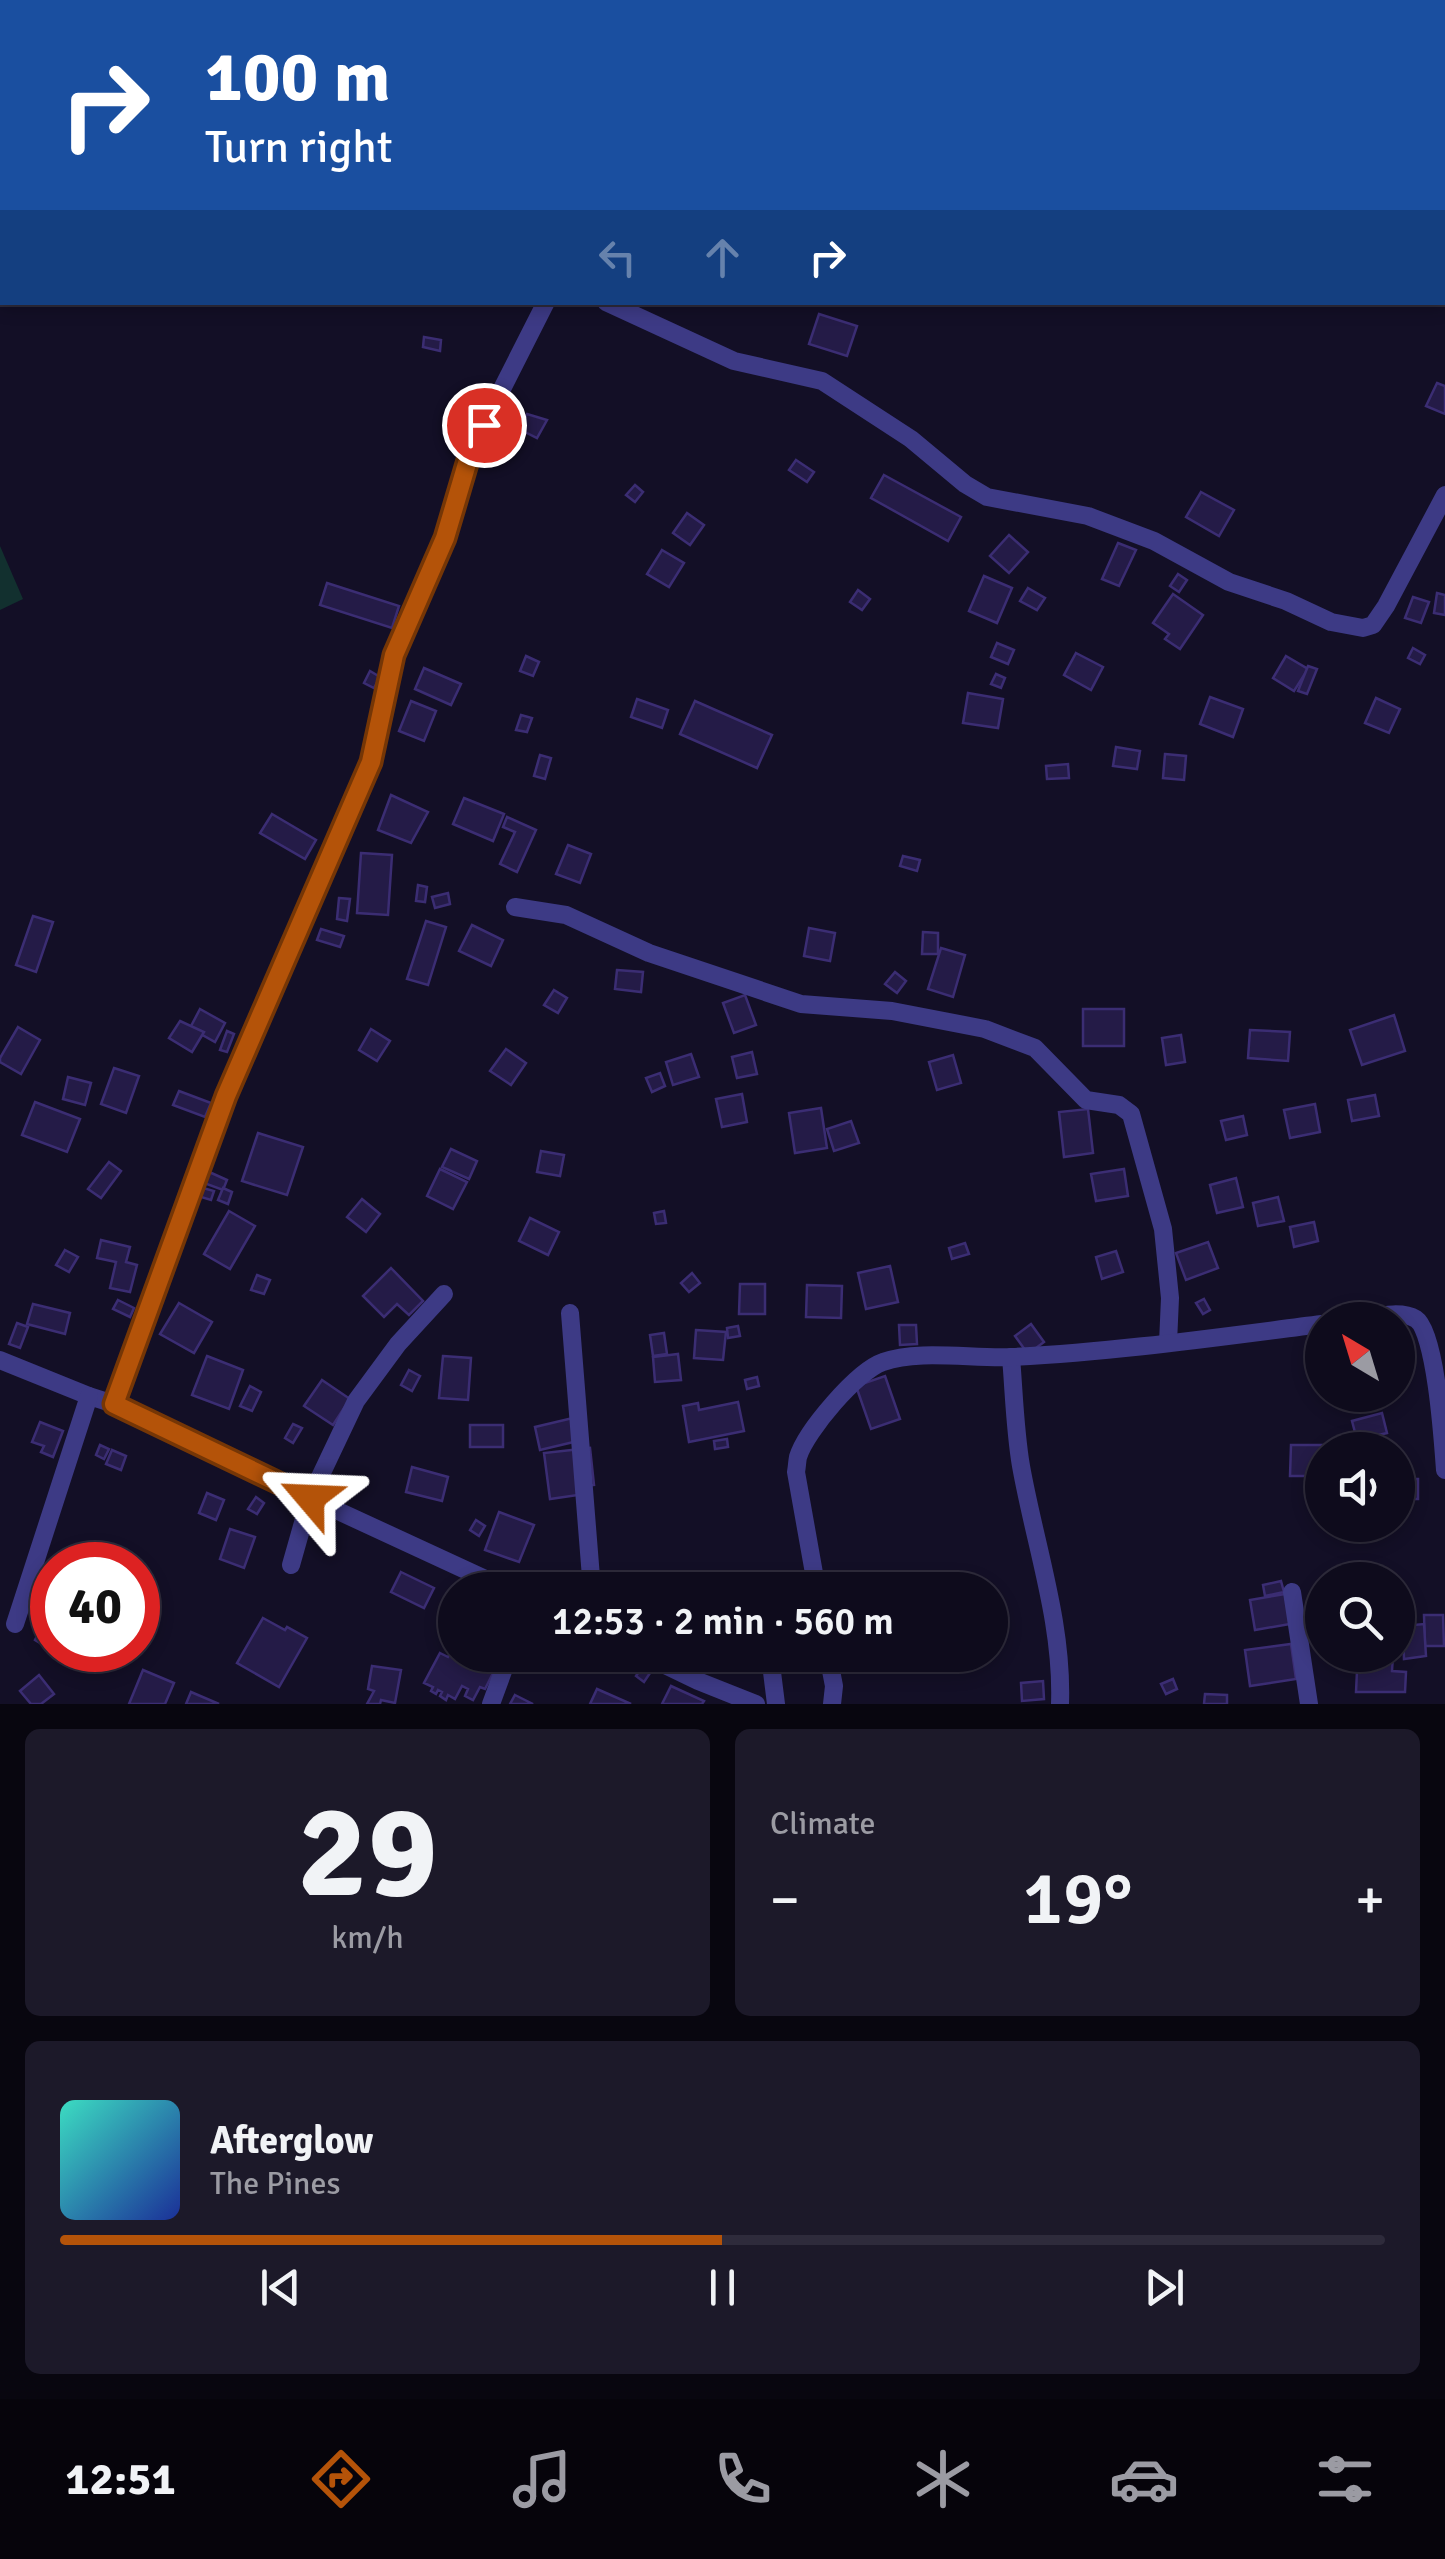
<!DOCTYPE html>
<meta charset="utf-8">
<style>
:root{--surface:#0e0b1c;--page:#1c1929;--text:#f1f3f6;--muted:#9b9ba3;--line:#2e2b3b;--accent:#b45309}
body{margin:0;font-family:Signika,sans-serif;background:var(--page);color:var(--text);height:100vh;display:flex;flex-direction:column;font-size:38px;white-space:nowrap}
*{box-sizing:border-box;margin:0}
p{font-size:32px;color:var(--muted)}
.icon{flex:none;width:55px;height:55px;fill:none;stroke:currentColor;stroke-width:2;stroke-linecap:round;stroke-linejoin:round}
.map{position:relative;height:1704px;overflow:hidden}
.drawer{display:flex;flex-direction:column;gap:25px;padding:25px;background:#08060f;flex:1}
.drawer>*{flex:none}
.guide{position:absolute;left:0px;top:0px;width:1445px;height:305px;box-shadow:0 5px 15px #0003,0 0 0 2px var(--line);background:#1a4fa0;color:#fff;overflow:hidden}
.needle{width:65px;rotate:322deg}
.controls{position:absolute;left:1305px;top:1302px;display:grid;gap:20px}
.controls a{display:grid;place-items:center;width:110px;height:110px;border-radius:50%;background:var(--surface);box-shadow:0 5px 15px #0003,0 0 0 2px var(--line);font-size:50px}
.speed{position:absolute;left:30px;top:1542px;display:flex;gap:20px;font-size:50px;font-weight:700;text-align:center}
.speed>*{display:grid;place-content:center;width:130px;height:130px;border-radius:50%;background:var(--surface);box-shadow:0 5px 15px #0003,0 0 0 2px var(--line);line-height:1}
.speed .limit{border:15px solid #d22;background:#fff;color:#111}
.pin{position:absolute;display:grid;place-items:center;width:85px;height:85px;color:#fff;margin:-42px;border:5px solid #fff;border-radius:50%;box-shadow:0 2px 10px #0007}
.me{position:absolute;width:110px;margin:-55px;rotate:296deg;stroke-linejoin:round;filter:drop-shadow(0 0 8px #0008)}
.turn{display:flex;align-items:center;gap:35px;height:210px;padding:0 40px;font-size:45px}
.turn .icon{width:130px;height:130px;stroke-width:2.5}
.turn b{display:block;font-size:70px;line-height:85px}
.lanes{display:flex;align-items:center;height:95px;padding:0 40px;background:#0003;justify-content:center;gap:50px;direction:ltr}
.lanes .off{opacity:.35}
.big{font-size:75px;font-weight:600;line-height:1.1}
.drawer .tile{flex:1;display:flex;flex-direction:column;justify-content:center;gap:15px;min-width:0;padding:0 35px;border-radius:15px;background:var(--page)}
.drawer .dial{align-items:center;gap:0}
.dial b{font-size:130px;line-height:1}
.song{display:flex;align-items:center;gap:30px}
.cover{width:120px;height:120px;border-radius:15px;background:linear-gradient(135deg,hsl(170 70% 55%),hsl(230 70% 35%))}
.played{height:10px;border-radius:5px;background:linear-gradient(90deg,var(--accent) 50%,var(--line) 50%)}
.keys{display:flex;justify-content:space-around;direction:ltr}
.heat{display:flex;justify-content:space-between;align-items:center;font-size:55px;direction:ltr}
.drawer .tiles{flex:1;display:grid;gap:25px;grid-template-columns:1fr 1fr}
.tile:last-child{grid-column:span 2}
.trip{position:absolute;left:438px;top:1572px;width:570px;height:100px;border-radius:50px;background:var(--surface);box-shadow:0 5px 15px #0003,0 0 0 2px var(--line);font-weight:600;line-height:100px;text-align:center}
.tabs{display:flex;height:160px;justify-content:space-around;align-items:center;background:#06040b;color:var(--muted)}
.tabs .icon{width:70px;height:70px}
.tabs .active{color:var(--accent)}
.tabs b{font-size:45px;color:var(--text)}
.map>svg:first-child{display:block}
</style>
<div class="map">
<svg width="1445" height="1704" viewBox="0 0 1445 1704">
<rect width="100%" height="100%" fill="#130f26"/>
<!-- green -->
<polygon fill="#12302f" points="0,546 23,599 0,610"/>
<!-- building -->
<g fill="#241b47" stroke="#3b2d73" stroke-width="2.5">
<polygon points="819,314 857,326 847,356 809,344"/>
<polygon points="424,337 441,340 440,351 423,347"/>
<polygon points="1437,383 1445,386 1445,414 1426,406"/>
<polygon points="527,414 547,420 537,438 519,429"/>
<polygon points="796,460 814,472 807,482 789,470"/>
<polygon points="884,475 961,517 948,541 871,498"/>
<polygon points="635,485 643,492 635,502 626,495"/>
<polygon points="1201,492 1234,510 1219,536 1186,517"/>
<polygon points="687,513 704,525 690,545 673,533"/>
<polygon points="1009,535 1028,552 1009,573 990,556"/>
<polygon points="1118,543 1136,550 1119,586 1102,579"/>
<polygon points="662,550 684,563 669,587 647,574"/>
<polygon points="1178,574 1187,580 1179,592 1170,586"/>
<polygon points="984,576 1012,588 997,623 969,611"/>
<polygon points="327,583 399,606 392,628 320,605"/>
<polygon points="1028,588 1045,598 1037,610 1020,601"/>
<polygon points="858,590 870,599 862,610 850,602"/>
<polygon points="1437,593 1445,595 1445,615 1434,613"/>
<polygon points="1173,594 1203,615 1180,649 1165,639 1169,634 1153,623"/>
<polygon points="1413,597 1429,602 1421,623 1405,618"/>
<polygon points="997,643 1014,650 1008,664 991,657"/>
<polygon points="1413,648 1425,655 1420,664 1408,658"/>
<polygon points="1076,653 1103,667 1091,690 1064,675"/>
<polygon points="526,656 539,662 533,676 520,671"/>
<polygon points="1286,656 1308,669 1294,691 1273,678"/>
<polygon points="1308,666 1317,669 1307,694 1298,691"/>
<polygon points="424,668 461,684 451,705 415,689"/>
<polygon points="370,671 380,677 374,688 364,683"/>
<polygon points="996,674 1005,678 1001,688 991,684"/>
<polygon points="968,693 1003,699 998,728 963,723"/>
<polygon points="1210,697 1243,709 1233,737 1200,724"/>
<polygon points="1376,698 1400,709 1389,733 1365,723"/>
<polygon points="637,699 668,710 662,728 631,717"/>
<polygon points="411,701 436,711 424,741 399,731"/>
<polygon points="695,701 772,735 757,768 680,734"/>
<polygon points="521,715 532,718 527,732 516,730"/>
<polygon points="1116,747 1140,751 1137,769 1113,766"/>
<polygon points="1165,754 1186,756 1184,780 1163,778"/>
<polygon points="540,755 551,758 545,779 534,776"/>
<polygon points="1068,764 1069,778 1047,779 1046,766"/>
<polygon points="391,795 428,812 411,843 378,830"/>
<polygon points="464,798 504,814 493,841 453,824"/>
<polygon points="272,814 316,840 305,859 260,833"/>
<polygon points="507,817 536,830 517,872 500,864 515,832 503,827"/>
<polygon points="568,845 591,854 580,883 556,874"/>
<polygon points="361,853 392,855 388,915 357,913"/>
<polygon points="903,856 920,860 917,871 900,866"/>
<polygon points="418,885 427,887 425,902 416,901"/>
<polygon points="448,893 450,904 435,908 432,897"/>
<polygon points="339,898 350,899 347,921 337,919"/>
<polygon points="33,916 53,922 36,972 16,965"/>
<polygon points="426,921 446,927 428,985 407,979"/>
<polygon points="472,925 503,940 491,966 459,951"/>
<polygon points="809,928 835,933 830,961 804,956"/>
<polygon points="321,929 344,936 340,947 317,940"/>
<polygon points="923,932 938,933 938,954 922,954"/>
<polygon points="941,948 965,955 953,997 928,989"/>
<polygon points="617,970 643,972 641,992 615,989"/>
<polygon points="895,972 906,981 897,993 885,984"/>
<polygon points="554,990 567,998 558,1013 544,1005"/>
<polygon points="745,995 756,1025 734,1033 723,1003"/>
<polygon points="200,1009 225,1023 215,1042 190,1028"/>
<rect x="1083" y="1009" width="41" height="37"/>
<polygon points="1394,1015 1405,1051 1362,1065 1350,1030"/>
<polygon points="180,1021 204,1032 192,1052 169,1038"/>
<polygon points="18,1027 40,1040 21,1074 0,1062 0,1058"/>
<polygon points="371,1029 390,1041 377,1061 359,1050"/>
<polygon points="1250,1030 1290,1032 1288,1061 1248,1058"/>
<polygon points="227,1031 234,1034 227,1052 220,1050"/>
<polygon points="1181,1035 1185,1062 1166,1065 1162,1038"/>
<polygon points="506,1049 526,1063 511,1085 490,1071"/>
<polygon points="752,1052 757,1074 737,1078 732,1057"/>
<polygon points="691,1054 699,1077 673,1085 666,1062"/>
<polygon points="953,1055 961,1083 937,1090 929,1062"/>
<polygon points="114,1068 139,1076 126,1113 101,1104"/>
<polygon points="660,1073 665,1086 652,1092 646,1078"/>
<polygon points="68,1077 91,1083 85,1105 63,1099"/>
<polygon points="179,1091 211,1103 205,1117 173,1105"/>
<polygon points="742,1094 747,1122 722,1127 716,1099"/>
<polygon points="1375,1095 1379,1116 1352,1121 1348,1100"/>
<polygon points="35,1102 80,1119 67,1152 22,1135"/>
<polygon points="1315,1104 1320,1132 1290,1138 1284,1110"/>
<polygon points="821,1108 827,1148 795,1153 789,1113"/>
<polygon points="1088,1109 1093,1153 1064,1157 1059,1112"/>
<polygon points="1243,1116 1247,1135 1226,1140 1221,1121"/>
<polygon points="851,1121 859,1143 834,1151 827,1129"/>
<polygon points="258,1133 303,1147 287,1195 242,1181"/>
<polygon points="451,1149 477,1161 469,1179 442,1167"/>
<polygon points="541,1151 564,1155 560,1176 537,1172"/>
<polygon points="109,1162 121,1171 101,1198 88,1189"/>
<polygon points="440,1169 467,1182 453,1209 427,1196"/>
<polygon points="1124,1169 1128,1196 1096,1201 1091,1174"/>
<polygon points="207,1171 227,1180 223,1190 204,1183"/>
<polygon points="1236,1178 1243,1207 1217,1213 1210,1185"/>
<polygon points="203,1188 214,1191 211,1200 201,1197"/>
<polygon points="223,1188 232,1192 228,1204 218,1200"/>
<polygon points="1278,1197 1284,1221 1258,1226 1253,1203"/>
<polygon points="362,1199 380,1214 366,1232 347,1217"/>
<polygon points="229,1211 255,1226 230,1269 204,1254"/>
<polygon points="664,1211 666,1223 656,1224 654,1213"/>
<polygon points="530,1218 559,1232 548,1255 519,1241"/>
<polygon points="1314,1222 1318,1241 1294,1247 1290,1227"/>
<polygon points="101,1240 130,1247 126,1262 137,1265 130,1292 110,1288 116,1262 97,1258"/>
<polygon points="1208,1242 1218,1268 1186,1280 1176,1253"/>
<polygon points="965,1243 969,1254 952,1259 949,1248"/>
<polygon points="65,1250 78,1257 69,1272 56,1265"/>
<polygon points="1116,1251 1123,1272 1102,1279 1096,1257"/>
<polygon points="890,1266 898,1302 866,1309 858,1273"/>
<polygon points="391,1268 423,1301 409,1315 397,1304 384,1317 363,1296"/>
<polygon points="692,1273 700,1283 689,1292 681,1283"/>
<polygon points="257,1275 270,1280 264,1294 251,1290"/>
<polygon points="740,1284 765,1284 765,1314 739,1314"/>
<polygon points="807,1285 842,1286 841,1318 806,1317"/>
<polygon points="1204,1299 1210,1310 1203,1314 1196,1303"/>
<polygon points="118,1300 134,1308 130,1317 113,1309"/>
<polygon points="179,1303 212,1322 194,1353 160,1334"/>
<polygon points="33,1304 70,1313 65,1334 27,1324"/>
<polygon points="17,1323 28,1327 20,1348 9,1344"/>
<polygon points="1031,1324 1044,1342 1028,1354 1015,1336"/>
<polygon points="899,1325 916,1325 917,1344 900,1345"/>
<polygon points="738,1326 740,1336 728,1338 727,1328"/>
<polygon points="696,1330 726,1332 723,1360 694,1358"/>
<polygon points="664,1333 667,1354 653,1356 650,1335"/>
<polygon points="1406,1340 1412,1374 1398,1376 1398,1342"/>
<polygon points="678,1354 681,1380 655,1382 653,1357"/>
<polygon points="207,1356 243,1370 229,1409 192,1395"/>
<polygon points="443,1356 471,1358 468,1400 439,1398"/>
<polygon points="409,1370 420,1376 412,1391 401,1385"/>
<polygon points="885,1376 900,1419 871,1429 856,1386"/>
<polygon points="757,1377 759,1386 747,1389 745,1380"/>
<polygon points="322,1380 350,1399 333,1425 304,1406"/>
<polygon points="250,1386 261,1392 252,1411 240,1406"/>
<polygon points="738,1402 744,1431 689,1442 683,1406 698,1403 699,1410"/>
<polygon points="1382,1413 1387,1433 1357,1440 1352,1421"/>
<polygon points="577,1417 582,1440 540,1450 535,1427"/>
<polygon points="40,1422 63,1431 53,1457 41,1452 44,1446 32,1442"/>
<polygon points="293,1424 302,1428 293,1443 285,1438"/>
<rect x="470" y="1425" width="33" height="22"/>
<polygon points="727,1439 728,1447 715,1449 714,1441"/>
<polygon points="100,1445 109,1449 104,1459 96,1455"/>
<polygon points="1291,1445 1323,1445 1322,1476 1290,1476"/>
<polygon points="590,1448 594,1485 577,1487 578,1495 550,1499 544,1453"/>
<polygon points="112,1450 126,1456 121,1470 106,1464"/>
<polygon points="412,1467 448,1477 442,1501 406,1492"/>
<rect x="1403" y="1479" width="15" height="20"/>
<polygon points="1403,1487 1406,1508 1398,1508 1398,1488"/>
<polygon points="207,1493 224,1500 216,1520 199,1513"/>
<polygon points="256,1497 264,1503 257,1514 248,1509"/>
<polygon points="499,1512 534,1525 519,1562 485,1550"/>
<polygon points="476,1520 485,1526 479,1536 470,1530"/>
<polygon points="230,1529 255,1537 244,1568 220,1559"/>
<polygon points="401,1572 434,1588 424,1608 391,1592"/>
<polygon points="697,1576 711,1578 709,1590 695,1590"/>
<polygon points="1281,1581 1284,1592 1265,1596 1263,1585"/>
<polygon points="1285,1594 1290,1624 1255,1630 1250,1600"/>
<polygon points="52,1606 52,1650 35,1640"/>
<polygon points="1424,1615 1443,1615 1444,1646 1425,1646"/>
<polygon points="263,1618 285,1630 287,1627 307,1638 279,1687 237,1663"/>
<polygon points="1424,1624 1426,1656 1404,1659 1403,1626"/>
<polygon points="1291,1644 1296,1679 1250,1686 1245,1650"/>
<polygon points="53,1650 77,1650 72,1660"/>
<polygon points="440,1653 448,1657 450,1654 472,1666 473,1662 481,1666 484,1660 492,1664 489,1671 493,1673 485,1689 480,1687 473,1700 465,1696 468,1689 462,1686 455,1699 448,1695 446,1700 440,1696 442,1692 438,1690 436,1694 431,1691 433,1687 424,1683"/>
<polygon points="1352,1655 1393,1655 1392,1671 1406,1672 1405,1692 1356,1692 1357,1671 1352,1671"/>
<polygon points="372,1666 401,1670 395,1703 381,1700 380,1704 367,1704 374,1691 368,1689"/>
<polygon points="642,1667 650,1673 644,1682 636,1676"/>
<polygon points="143,1670 174,1683 165,1704 129,1704"/>
<polygon points="39,1675 54,1694 41,1704 31,1704 20,1691"/>
<polygon points="1173,1679 1177,1689 1166,1694 1161,1684"/>
<polygon points="1043,1681 1044,1699 1022,1701 1021,1683"/>
<polygon points="671,1686 704,1701 702,1704 662,1704"/>
<polygon points="597,1689 631,1704 590,1704"/>
<polygon points="191,1692 219,1704 186,1704"/>
<polygon points="1205,1694 1227,1695 1227,1704 1204,1704"/>
<polygon points="515,1695 533,1704 510,1704"/>
</g>
<g fill="none" stroke-linecap="round" stroke-linejoin="round">
<!-- minor -->
<g stroke="#3d3a85" stroke-width="18">
<polyline points="779,0 785,2"/>
<polyline points="665,2 666,0"/>
<polyline points="884,2 907,0"/>
<polyline points="606,302 734,361 822,381 911,439 965,484 987,497 1088,516 1154,541 1229,582 1286,601 1331,622 1363,628 1373,625 1386,606 1445,495"/>
<polyline points="515,907 566,915 649,953 801,1004 892,1011 985,1029 1035,1048 1086,1100 1119,1105 1131,1114 1163,1229 1170,1298 1168,1343"/>
<polyline points="570,1313 592,1590"/>
<path d="M1354,1320C1372,1318 1399,1309 1416,1319C1436,1332 1443,1443 1445,1470"/>
<path d="M1011,1357C1014,1393 1015,1431 1021,1466C1035,1545 1063,1623 1060,1704"/>
<polyline points="0,1360 89,1396 114,1404 310,1498 509,1590"/>
<polyline points="114,1404 226,1095 371,762 394,655 445,539 471,450 546,302"/>
<polyline points="291,1565 310,1498 356,1401 398,1344 444,1294"/>
<path d="M817,1590L796,1472C797,1467 797,1462 798,1457C806,1431 857,1371 883,1362C918,1349 973,1359 1012,1357C1115,1352 1219,1337 1322,1324"/>
<polyline points="1292,1592 1309,1704"/>
<polyline points="15,1624 89,1396"/>
<polyline points="644,1655 698,1681 756,1704"/>
<polyline points="749,1655 771,1664 776,1704"/>
<polyline points="828,1655 834,1686 832,1704"/>
<polyline points="491,1704 509,1655"/>
</g>
</g>
<g fill="none" stroke-linecap="round" stroke-linejoin="round">
<defs>
<polyline id="route" points="310,1498 114,1404 226,1096 371,762 394,655 445,538 471,450 484,425"/>
</defs>
<!-- route casing -->
<use href="#route" stroke="#753606" stroke-width="25"/>
<!-- route -->
<use href="#route" stroke="#b45309" stroke-width="18"/>
</g>
</svg>
<div class="controls">
<a><svg class="needle" viewBox="-14 -14 28 28"><path d="M0-13l5 13h-10z" fill="#e53935"/><path d="M0 13l5-13h-10z" fill="#9b9ba3"/></svg></a>
<a><svg class="icon" aria-label="sound" viewBox="0 0 24 24"><path d="M4 9h4l5-4v14l-5-4H4zM17 9q2 3 0 6"/></svg></a>
<a><svg class="icon" aria-label="search" viewBox="0 0 24 24"><circle cx="10" cy="10" r="6"/><path d="M15 15l6 6"/></svg></a>
</div>
<div class="speed"><div class="limit">40</div></div>
<div class="pin" style="left:484px;top:425px;background:#d93025"><svg class="icon" aria-label="arrive" viewBox="0 0 24 24"><path d="M6 21V4h12l-3 4 3 4H6"/></svg></div>
<svg class="me" style="left:310px;top:1498px" viewBox="-20 -20 40 40"><path d="M0-17L14 15 0 8-14 15z" fill="#b45309" stroke="#fff" stroke-width="4"/></svg>
<div class="trip">12:53 · 2 min · 560 m</div>
<div class="guide">
<div class="turn"><svg class="icon" aria-label="right" viewBox="0 0 24 24"><path d="M7 20v-9h11M14 6l5 5-5 5"/></svg><div><b>100 m</b>Turn right</div></div>
<div class="lanes"><svg class="icon off" aria-label="left" viewBox="0 0 24 24"><path d="M17 20v-9H6M10 6l-5 5 5 5"/></svg><svg class="icon off" aria-label="ahead" viewBox="0 0 24 24"><path d="M12 20V5M6 11l6-6 6 6"/></svg><svg class="icon" aria-label="right" viewBox="0 0 24 24"><path d="M7 20v-9h11M14 6l5 5-5 5"/></svg></div>
</div>
</div>
<section class="drawer">
<div class="tiles">
<div class="tile dial"><b>29</b><p>km/h</p></div>
<div class="tile"><p>Climate</p>
<div class="heat"><a>−</a><b class="big">19°</b><a>+</a></div>
</div>
<div class="tile">
<div class="song"><i class="cover"></i><div><b>Afterglow</b><p>The Pines</p></div></div>
<div class="played"></div>
<div class="keys"><svg class="icon" aria-label="previous" viewBox="0 0 24 24"><path d="M18 5L8 12l10 7zM5 5v14"/></svg><svg class="icon" aria-label="pause" viewBox="0 0 24 24"><path d="M8 5v14M16 5v14"/></svg><svg class="icon" aria-label="next" viewBox="0 0 24 24"><path d="M6 5l10 7-10 7zM19 5v14"/></svg></div>
</div>
</div>
</section>
<nav class="tabs">
<b>12:51</b>
<svg class="icon active" aria-label="directions" viewBox="0 0 24 24"><path d="M12 3l9 9-9 9-9-9zM9 14v-3h6M13 9l2 2-2 2"/></svg>
<svg class="icon" aria-label="music" viewBox="0 0 24 24"><path d="M9 18V5l10-2v13"/><circle cx="6" cy="18" r="3"/><circle cx="16" cy="16" r="3"/></svg>
<svg class="icon" aria-label="phone" viewBox="0 0 24 24"><path d="M5 4h4l2 5-3 2q2 4 5 5l2-3 5 2v4C11 20 4 13 5 4z"/></svg>
<svg class="icon" aria-label="climate" viewBox="0 0 24 24"><path d="M12 3v18M4 7l16 10M4 17L20 7"/></svg>
<svg class="icon" aria-label="car" viewBox="0 0 24 24"><path d="M5 17H2v-5l4-1 3-4h7l3 4 3 1v5h-3M9 17h6M6 11h13"/><circle cx="7" cy="17" r="2"/><circle cx="17" cy="17" r="2"/></svg>
<svg class="icon" aria-label="filters" viewBox="0 0 24 24"><path d="M4 7h16M4 17h16"/><circle cx="9" cy="7" r="2"/><circle cx="15" cy="17" r="2"/></svg>
</nav>
